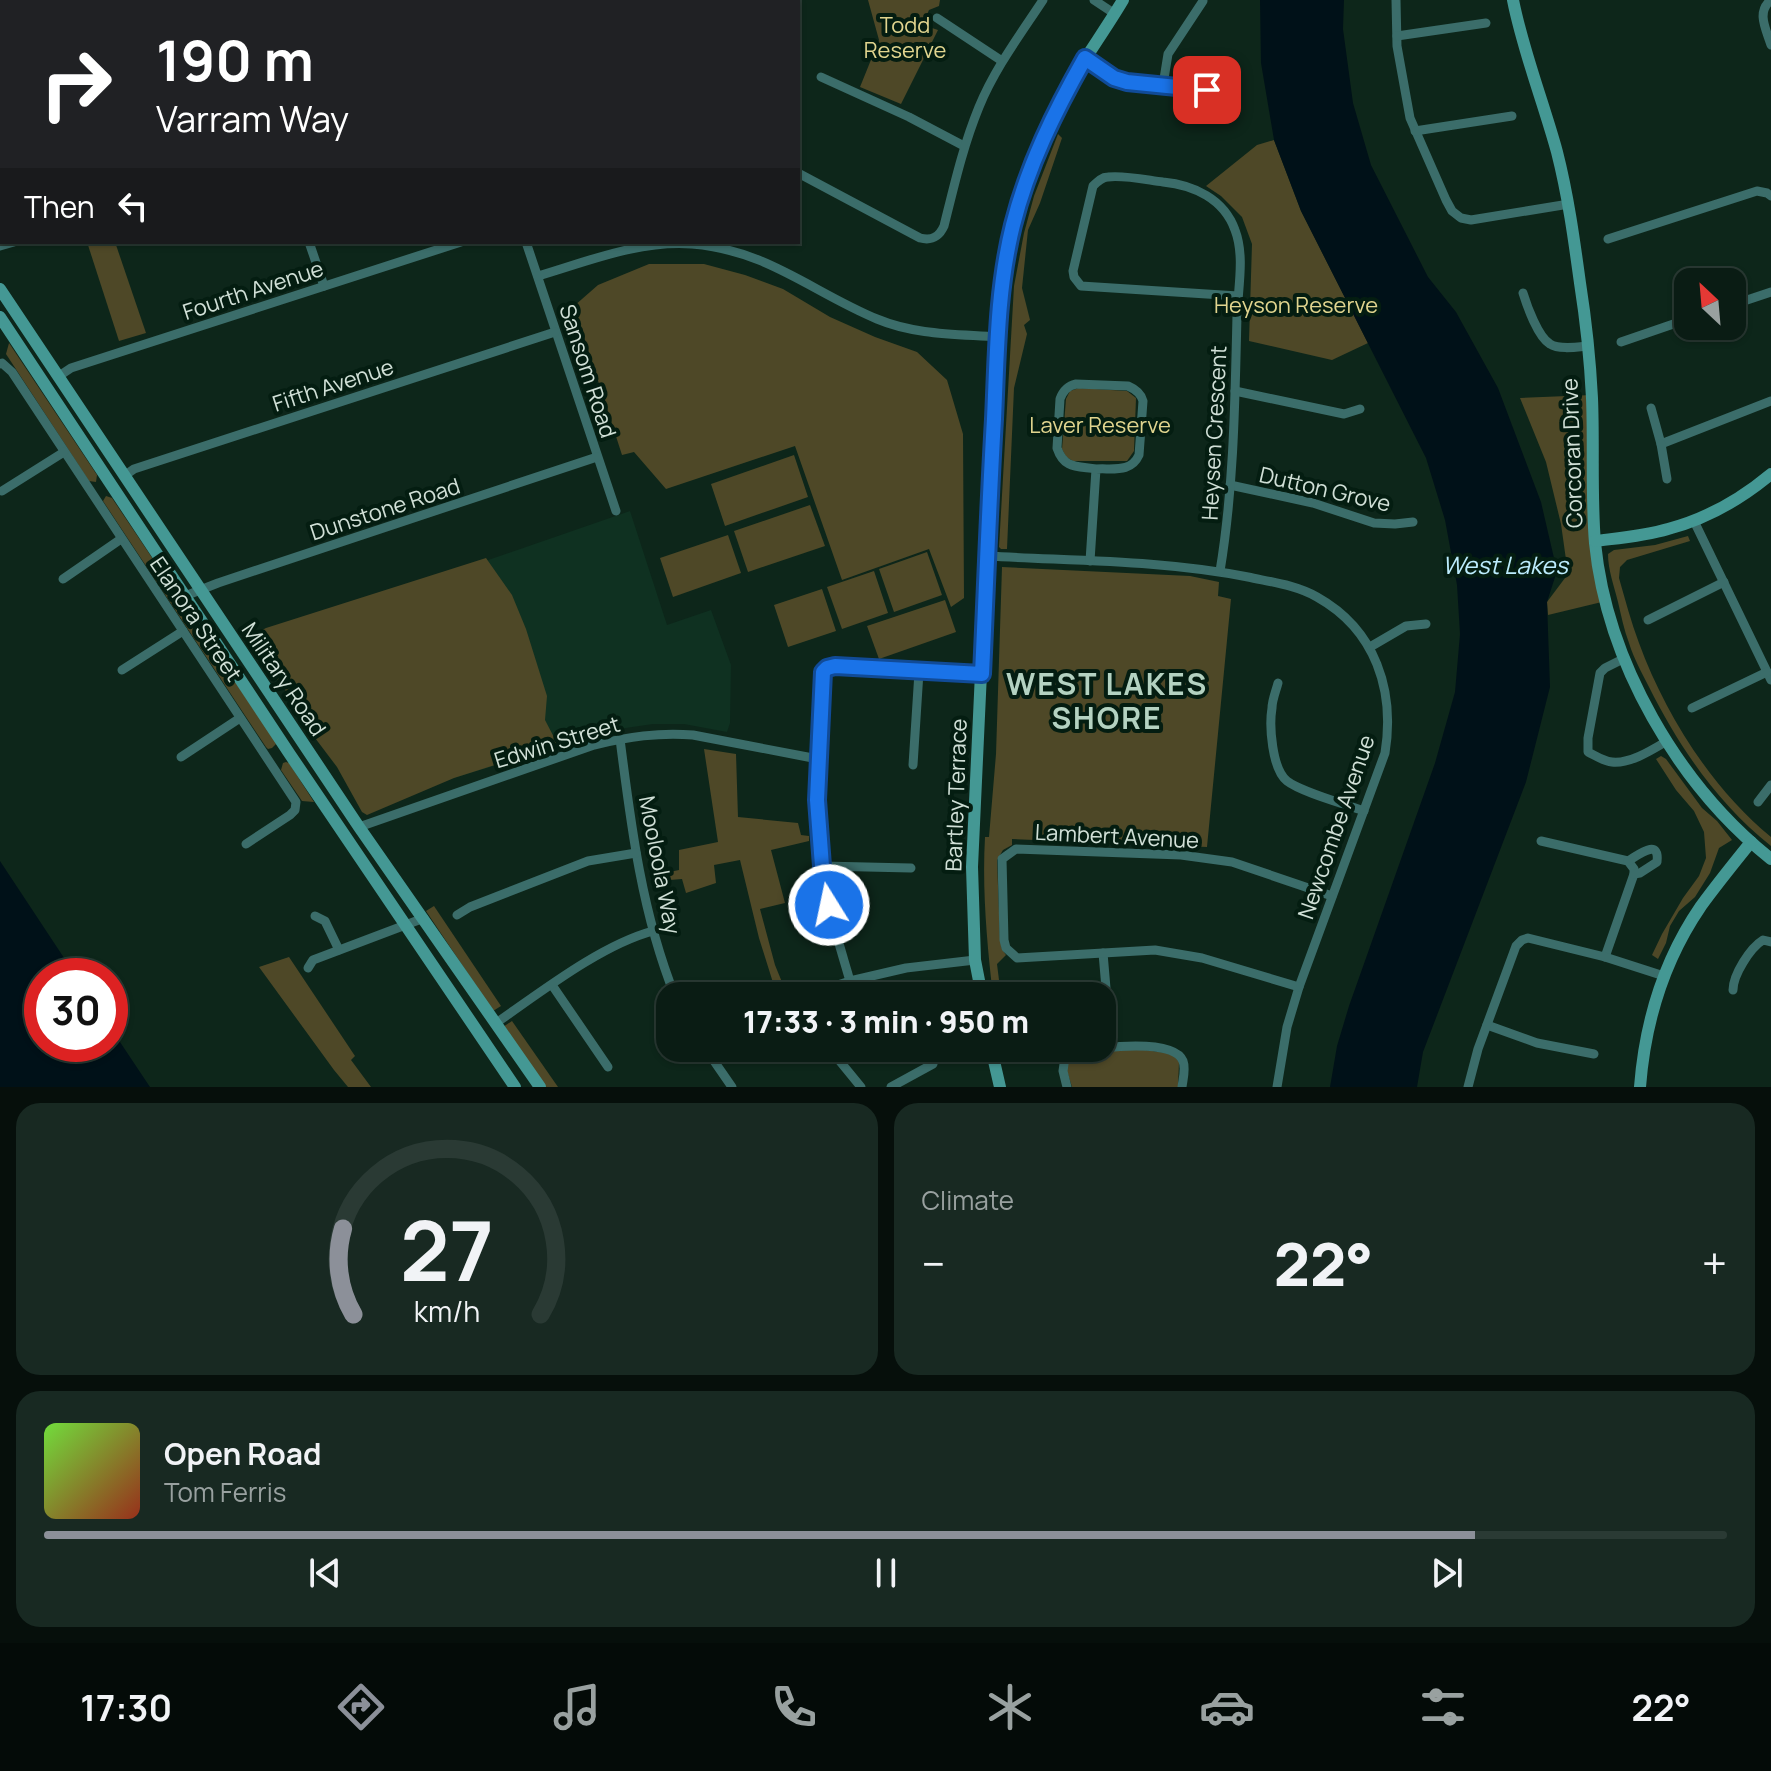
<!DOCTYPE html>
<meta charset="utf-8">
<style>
:root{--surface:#0a1c14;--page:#182922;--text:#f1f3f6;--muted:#99a1a0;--line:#2a3a34;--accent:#8c9099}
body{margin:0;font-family:Manrope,sans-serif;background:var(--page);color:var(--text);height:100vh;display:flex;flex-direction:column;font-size:30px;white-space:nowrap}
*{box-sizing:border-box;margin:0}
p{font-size:26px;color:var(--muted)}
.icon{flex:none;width:44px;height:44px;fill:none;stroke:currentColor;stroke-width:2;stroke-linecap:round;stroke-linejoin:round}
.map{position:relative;height:1087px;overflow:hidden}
.details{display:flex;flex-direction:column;gap:16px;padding:16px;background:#060f0b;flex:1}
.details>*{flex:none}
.top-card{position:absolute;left:0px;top:0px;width:800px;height:244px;box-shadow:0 2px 6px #0004,0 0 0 2px var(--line);background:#202124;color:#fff;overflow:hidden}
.needle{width:52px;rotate:334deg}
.controls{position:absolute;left:1674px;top:268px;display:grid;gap:16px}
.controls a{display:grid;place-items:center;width:72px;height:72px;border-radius:16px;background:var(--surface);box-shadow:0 2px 6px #0004,0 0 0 2px var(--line);font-size:40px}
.speed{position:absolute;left:24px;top:958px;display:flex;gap:16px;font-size:40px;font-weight:700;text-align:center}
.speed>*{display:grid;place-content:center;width:104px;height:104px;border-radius:50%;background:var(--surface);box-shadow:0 2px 6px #0004,0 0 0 2px var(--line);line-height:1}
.speed .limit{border:12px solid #d22;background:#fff;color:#111}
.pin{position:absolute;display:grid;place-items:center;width:68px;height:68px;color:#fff;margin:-34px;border-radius:16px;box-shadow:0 4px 12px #0006}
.me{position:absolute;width:88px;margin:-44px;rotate:350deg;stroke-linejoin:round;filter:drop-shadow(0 0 6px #0008)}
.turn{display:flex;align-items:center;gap:28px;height:168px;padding:0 24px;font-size:36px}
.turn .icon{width:104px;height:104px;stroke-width:2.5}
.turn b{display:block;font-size:56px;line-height:68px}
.then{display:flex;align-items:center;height:76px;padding:0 24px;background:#0003;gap:16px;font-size:30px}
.big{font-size:60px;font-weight:800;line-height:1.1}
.details .card{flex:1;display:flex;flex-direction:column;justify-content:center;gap:12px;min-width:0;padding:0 28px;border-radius:24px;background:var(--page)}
.details .dial{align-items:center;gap:0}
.dial svg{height:208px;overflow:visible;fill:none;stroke:var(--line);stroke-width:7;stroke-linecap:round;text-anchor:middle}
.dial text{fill:var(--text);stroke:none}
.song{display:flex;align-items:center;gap:24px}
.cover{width:96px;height:96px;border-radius:12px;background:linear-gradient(135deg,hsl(100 70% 55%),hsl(10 70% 35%))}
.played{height:8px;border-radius:4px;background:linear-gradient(90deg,var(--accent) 85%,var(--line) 85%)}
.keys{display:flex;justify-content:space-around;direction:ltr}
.heat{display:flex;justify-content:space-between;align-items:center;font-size:44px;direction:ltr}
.details .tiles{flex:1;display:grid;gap:16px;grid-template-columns:1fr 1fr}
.card:last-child{grid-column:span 2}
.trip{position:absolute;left:656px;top:982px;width:460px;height:80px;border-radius:24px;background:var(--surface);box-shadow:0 2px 6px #0004,0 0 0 2px var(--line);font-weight:800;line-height:80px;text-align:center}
.tabs{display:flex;height:128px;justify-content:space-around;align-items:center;background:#040b08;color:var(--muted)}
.tabs .icon{width:56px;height:56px}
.tabs .active{color:var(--accent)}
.tabs b{font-size:36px;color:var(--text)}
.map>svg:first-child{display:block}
</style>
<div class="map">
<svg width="1771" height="1087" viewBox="0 0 1771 1087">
<rect width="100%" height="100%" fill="#0d261a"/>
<!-- built -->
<polygon fill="#0f3121" points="630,511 667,625 711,610 731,665 730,723 727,732 684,724 653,724 612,730 454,778 387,595"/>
<!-- green -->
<g fill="#4e4827">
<polygon points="868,0 940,0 939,6 929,10 925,19 929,27 938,30 901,104 860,87 879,40"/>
<polygon points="1058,134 1062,138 1040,203 1028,230 1022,288 1030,320 1024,325 1027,334 1014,388 1007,549 1001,549 999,547 1014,286 1024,233 1034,196"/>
<polygon points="1274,140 1301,211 1368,343 1332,360 1249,341 1252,244 1242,217 1221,196 1206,186 1257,145"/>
<polygon points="87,242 115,242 146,333 119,341"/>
<polygon points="649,264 704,264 745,275 783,289 830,317 875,337 917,352 947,380 963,434 964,598 951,607 929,549 842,580 795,446 666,489 634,452 622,455 574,306 598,285"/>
<polygon points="9,343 97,475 96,482 89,481 6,354"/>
<polygon points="1079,388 1127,391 1136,398 1134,451 1127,461 1073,461 1066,457 1062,449 1066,399 1070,391"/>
<polygon points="1592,395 1595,541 1606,601 1548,615 1547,602 1568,574 1561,524 1546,462 1520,398"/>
<polygon points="794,455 808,497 725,526 711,484"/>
<polygon points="106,496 112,498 275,741 276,744 272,748 268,749 266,747 103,501"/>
<polygon points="810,505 825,546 748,572 734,531"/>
<polygon points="728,535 741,573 673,597 660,558"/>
<path d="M1688,536L1690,541L1627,560L1620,567L1619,578C1625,599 1631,622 1639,643C1665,714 1712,789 1771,837V846C1718,804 1679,747 1649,687C1642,673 1634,659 1629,643C1624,630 1621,615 1618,602C1614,586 1608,570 1608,554L1614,550L1655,545Z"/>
<polygon points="927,552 942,595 894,612 879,569"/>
<polygon points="486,558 512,595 526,629 547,696 545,720 558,745 454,778 367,815 362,812 337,767 306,726 291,698 247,638 266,628"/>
<path d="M1002,567L1190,576L1219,582L1218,596L1231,599L1207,847L1012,839V845L1003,850L997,860L1000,938L1002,949L1006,955L997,964L1001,996H993C987,943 982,890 985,837H989L996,754Z"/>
<polygon points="874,571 888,613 842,629 827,587"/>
<polygon points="822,589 836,631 788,647 774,605"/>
<polygon points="945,600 956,632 879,659 867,626"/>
<polygon points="704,749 736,754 738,817 798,823 801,835 809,836 809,841 771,850 785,903 760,909 775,965 784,987 775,989 759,938 740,860 714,865 716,883 686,893 682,879 657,881 655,875 679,870 679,850 718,842"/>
<polygon points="1661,756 1666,759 1702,808 1717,821 1732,840 1719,848 1710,873 1695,897 1679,911 1670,926 1666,943 1658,959 1652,955 1662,934 1683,898 1699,876 1706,858 1704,832 1694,811 1676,790 1656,759"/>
<polygon points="286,762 289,763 314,802 302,801 281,770 283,763"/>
<polygon points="434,906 501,1006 493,1011 426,911"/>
<polygon points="289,957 355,1056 351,1060 371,1087 348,1087 334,1070 259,967"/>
<polygon points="512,1021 558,1087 544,1087 503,1027"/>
<polygon points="1139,1049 1173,1054 1179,1062 1178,1087 1072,1087 1067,1071 1067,1060 1074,1053"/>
</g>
<!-- water -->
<g fill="#001118">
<polygon points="1260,0 1344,0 1343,29 1353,103 1371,165 1428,277 1456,312 1498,388 1541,502 1557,571 1547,602 1550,687 1526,782 1423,1052 1417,1087 1330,1087 1337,1046 1349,1006 1435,763 1455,692 1460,634 1457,585 1445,520 1426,458 1301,211 1274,140 1261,63"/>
<polygon points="0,861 76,976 42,976 42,1044 110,1044 110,1027 150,1087 0,1087"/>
</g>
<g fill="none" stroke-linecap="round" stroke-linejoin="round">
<!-- street -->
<g stroke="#3b6d6a" stroke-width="9">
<polyline points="63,0 64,2"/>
<polyline points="248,0 249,2"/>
<polyline points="436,0 437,2"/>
<polyline points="543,0 543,2"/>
<polyline points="713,0 714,2"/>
<polyline points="1094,0 1115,14"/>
<polyline points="1396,0 1397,46 1410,118 1446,200 1452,211 1461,218 1471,220 1569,204"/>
<path d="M1771,0C1756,12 1766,29 1771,45"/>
<polyline points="486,2 490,0"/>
<polyline points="937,18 1002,61"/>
<polyline points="1397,36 1486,23"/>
<path d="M1085,58L1114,78L1127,82C1162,86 1204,83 1236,100"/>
<polyline points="821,77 909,117 964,146"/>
<polyline points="1163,85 1168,54 1203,1"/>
<polyline points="1415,131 1512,116"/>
<path d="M798,173L920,238C932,241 939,237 944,226C954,186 963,146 979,107C995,68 1020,35 1043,0"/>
<polyline points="1608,239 1757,191 1767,193 1771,196"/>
<polyline points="309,242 324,286"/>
<polyline points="526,242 616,511"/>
<polyline points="0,246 14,242"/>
<path d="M538,276C589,261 639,240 692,244C767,250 812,292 877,319C915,335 957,334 997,337"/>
<path d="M1523,293C1527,306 1538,337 1550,344C1559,350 1577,347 1588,346"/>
<polyline points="1732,305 1771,292"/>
<polyline points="1621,342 1688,319"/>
<polyline points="0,364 2,363 12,372 296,802 295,810 290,815 246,844"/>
<polyline points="59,376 71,368 461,242"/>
<polyline points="1235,391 1344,414 1360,409"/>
<polyline points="1651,408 1661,444 1771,401"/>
<polyline points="1661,444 1667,479"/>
<polyline points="124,476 134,469 555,332"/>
<polyline points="1230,485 1313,503 1374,523 1395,524 1413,522"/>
<polyline points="2,491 64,452"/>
<polyline points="1694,521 1771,680"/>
<path d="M988,556C1074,561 1162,560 1248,577C1271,582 1296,585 1317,597C1376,630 1395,691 1385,753L1299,987L1287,1027L1277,1087"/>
<path d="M1090,561L1096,469C1113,468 1131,473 1139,455L1143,401C1141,393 1135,389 1128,386L1076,384C1067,386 1063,391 1060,399L1057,448C1064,469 1077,466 1096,469"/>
<path d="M1220,571C1234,487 1235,400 1237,315C1238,288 1245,256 1235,230C1224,199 1194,185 1163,182C1147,180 1124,175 1108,177C1102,177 1098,181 1093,186L1073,271L1074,277L1081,286L1238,296"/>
<polyline points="63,579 121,539"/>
<polyline points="185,596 218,583 597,457"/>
<polyline points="1648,620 1724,582"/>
<polyline points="1370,647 1406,626 1426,624"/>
<path d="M1625,658L1605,668L1600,673L1588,738V752C1596,756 1603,761 1612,762C1630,764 1652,750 1667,741"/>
<polyline points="122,670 183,631"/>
<path d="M1278,683C1276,691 1272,700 1272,708C1269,726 1272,769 1287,781C1301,792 1345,804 1364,811"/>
<polyline points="1692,708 1767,672"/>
<path d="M620,739C631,826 642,914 675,996"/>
<polyline points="181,757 240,718"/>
<polyline points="913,765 919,672"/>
<polyline points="1758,802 1771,785"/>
<path d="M359,827L594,745C628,737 659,732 693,735L818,759"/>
<polyline points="1541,841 1628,861 1634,869 1634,874 1605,957"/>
<path d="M1628,861C1637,856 1660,837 1657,862L1640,873L1634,874"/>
<polyline points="822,866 911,868"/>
<polyline points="457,915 470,907 588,861 636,853"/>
<polyline points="315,916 325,921 339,950"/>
<polyline points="1103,953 1111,1047"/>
<polyline points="308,968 313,960 424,918"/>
<path d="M850,981C839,943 827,907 822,868C813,803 819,737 823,672L827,668L835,666L982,674"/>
<polyline points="552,985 608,1067"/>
<polyline points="1299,987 1202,958 1155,950 1017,958 1006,948 1004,940 1002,859 1016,849 1181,855 1232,862 1332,896"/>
<path d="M1733,990C1733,975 1750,948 1763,940L1771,942"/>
<polyline points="804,996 850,981 906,968 975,960"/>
<path d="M496,1023C541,992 601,945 653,931"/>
<polyline points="1487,1025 1537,1043 1594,1054"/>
<polyline points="705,1048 732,1087"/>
<polyline points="829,1048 861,1087"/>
<path d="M1102,1048C1121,1046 1175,1041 1183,1061C1186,1069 1183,1079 1182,1087"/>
<polyline points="891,1087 933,1064"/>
<polyline points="1067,1087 1063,1071 1065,1057 1078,1050 1101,1048"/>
<polyline points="1468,1087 1478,1049 1516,946 1522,940 1528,938 1605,957 1664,976"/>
</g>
<!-- secondary -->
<g stroke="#449894" stroke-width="12">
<path d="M1513,0C1523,51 1543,101 1557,152C1568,195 1574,239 1580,283C1586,321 1590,359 1592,398C1594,446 1591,495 1595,543C1607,662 1678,785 1771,859"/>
<polyline points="0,289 359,827 540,1087"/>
<polyline points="0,317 289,753 515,1087"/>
<path d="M1595,541C1619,538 1645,536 1668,529C1706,519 1741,499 1771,474"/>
<path d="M982,996L975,960L972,867L996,349C999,321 999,291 1004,263C1015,207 1034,150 1061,100C1079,65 1103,34 1123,0"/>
<polyline points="991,1048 1000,1087"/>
<path d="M1640,1087C1645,1022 1664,960 1701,906C1717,884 1734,863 1751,842"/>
</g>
</g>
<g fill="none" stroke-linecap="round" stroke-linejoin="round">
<defs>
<path id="route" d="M829,905L822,866L817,800L823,672L827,668L835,666L982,674C986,589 989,504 994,419C997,354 997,289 1013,225C1028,165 1055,111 1085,58L1114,78L1127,82L1207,90"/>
</defs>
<!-- route casing -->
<use href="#route" stroke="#114b97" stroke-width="20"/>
<!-- route -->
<use href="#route" stroke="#1a73e8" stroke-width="14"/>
</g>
<g text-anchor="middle" stroke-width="8" stroke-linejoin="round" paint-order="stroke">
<!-- park labels -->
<g font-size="22" fill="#e1d58f" stroke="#041d11">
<text x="905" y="33">Todd<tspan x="905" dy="25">Reserve</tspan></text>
<text x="1296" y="313">Heyson Reserve</text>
<text x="1100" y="433">Laver Reserve</text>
</g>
<!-- street labels -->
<g font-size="22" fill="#d1e0d7" stroke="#041d11">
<text transform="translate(253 290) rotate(-18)" y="8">Fourth Avenue</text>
<text transform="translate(588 371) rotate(72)" y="8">Sansom Road</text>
<text transform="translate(333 385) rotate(-18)" y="8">Fifth Avenue</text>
<text transform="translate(1214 433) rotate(-87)" y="8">Heysen Crescent</text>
<text transform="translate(1572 453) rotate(-92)" y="8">Corcoran Drive</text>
<text transform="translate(1325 489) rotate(13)" y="8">Dutton Grove</text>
<text transform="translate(385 509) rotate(-18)" y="8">Dunstone Road</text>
<text transform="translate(196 619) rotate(56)" y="8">Elanora Street</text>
<text transform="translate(284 679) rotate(56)" y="8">Military Road</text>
<text transform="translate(557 742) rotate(-17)" y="8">Edwin Street</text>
<text transform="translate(956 795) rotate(-88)" y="8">Bartley Terrace</text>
<text transform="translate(1336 827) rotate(-71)" y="8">Newcombe Avenue</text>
<text transform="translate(1117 836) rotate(3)" y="8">Lambert Avenue</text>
<text transform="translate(660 865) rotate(79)" y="8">Mooloola Way</text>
</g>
<!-- water labels -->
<g font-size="24" font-style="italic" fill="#bcecfd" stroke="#041d11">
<text x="1505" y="574">West Lakes</text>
</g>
<!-- district labels -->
<g font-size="30" font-weight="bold" letter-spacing="2" fill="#b4d2c1" stroke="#041d11">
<text x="1107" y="695">WEST LAKES<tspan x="1107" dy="34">SHORE</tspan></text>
</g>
</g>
</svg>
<div class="controls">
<a><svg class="needle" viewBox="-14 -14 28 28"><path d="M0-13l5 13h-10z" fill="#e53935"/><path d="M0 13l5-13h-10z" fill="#99a1a0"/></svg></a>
</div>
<div class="speed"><div class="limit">30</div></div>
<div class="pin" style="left:1207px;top:90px;background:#d93025"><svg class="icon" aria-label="arrive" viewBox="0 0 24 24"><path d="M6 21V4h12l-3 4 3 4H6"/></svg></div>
<svg class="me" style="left:829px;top:905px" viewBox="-20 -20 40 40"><circle r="17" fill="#1a73e8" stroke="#fff" stroke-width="3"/><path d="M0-11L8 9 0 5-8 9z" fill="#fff"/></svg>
<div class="trip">17:33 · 3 min · 950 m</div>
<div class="top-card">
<div class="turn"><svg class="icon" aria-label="right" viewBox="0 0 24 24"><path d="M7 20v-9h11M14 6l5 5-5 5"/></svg><div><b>190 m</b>Varram Way</div></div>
<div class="then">Then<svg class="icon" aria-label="left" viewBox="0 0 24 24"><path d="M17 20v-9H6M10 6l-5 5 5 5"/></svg></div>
</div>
</div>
<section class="details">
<div class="tiles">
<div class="card dial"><svg viewBox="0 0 100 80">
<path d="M14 69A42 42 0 1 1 86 69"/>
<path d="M14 69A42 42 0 0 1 10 36" stroke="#8c9099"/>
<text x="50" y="56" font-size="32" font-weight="700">27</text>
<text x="50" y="72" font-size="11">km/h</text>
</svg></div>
<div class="card"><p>Climate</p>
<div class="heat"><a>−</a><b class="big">22°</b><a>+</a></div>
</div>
<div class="card">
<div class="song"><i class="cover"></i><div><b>Open Road</b><p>Tom Ferris</p></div></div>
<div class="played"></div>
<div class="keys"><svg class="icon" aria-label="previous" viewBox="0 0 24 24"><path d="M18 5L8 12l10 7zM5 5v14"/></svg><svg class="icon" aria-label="pause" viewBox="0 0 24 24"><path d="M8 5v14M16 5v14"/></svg><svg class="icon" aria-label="next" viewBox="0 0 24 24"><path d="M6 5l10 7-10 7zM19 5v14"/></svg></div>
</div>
</div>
</section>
<nav class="tabs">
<b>17:30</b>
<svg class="icon active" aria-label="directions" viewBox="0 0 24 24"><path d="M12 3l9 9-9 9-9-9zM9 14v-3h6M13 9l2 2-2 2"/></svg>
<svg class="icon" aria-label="music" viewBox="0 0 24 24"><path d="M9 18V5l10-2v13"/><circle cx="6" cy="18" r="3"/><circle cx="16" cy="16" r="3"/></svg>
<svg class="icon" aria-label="phone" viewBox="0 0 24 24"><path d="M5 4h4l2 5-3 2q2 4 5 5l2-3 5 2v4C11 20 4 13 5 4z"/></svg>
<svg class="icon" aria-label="climate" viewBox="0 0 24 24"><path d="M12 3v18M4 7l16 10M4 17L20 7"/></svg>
<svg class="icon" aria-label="car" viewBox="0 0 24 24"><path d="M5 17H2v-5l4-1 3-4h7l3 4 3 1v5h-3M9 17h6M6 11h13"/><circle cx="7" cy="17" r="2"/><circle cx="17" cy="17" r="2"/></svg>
<svg class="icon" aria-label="filters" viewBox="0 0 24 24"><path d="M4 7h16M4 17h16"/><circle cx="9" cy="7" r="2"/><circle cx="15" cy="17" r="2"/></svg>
<b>22°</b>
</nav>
